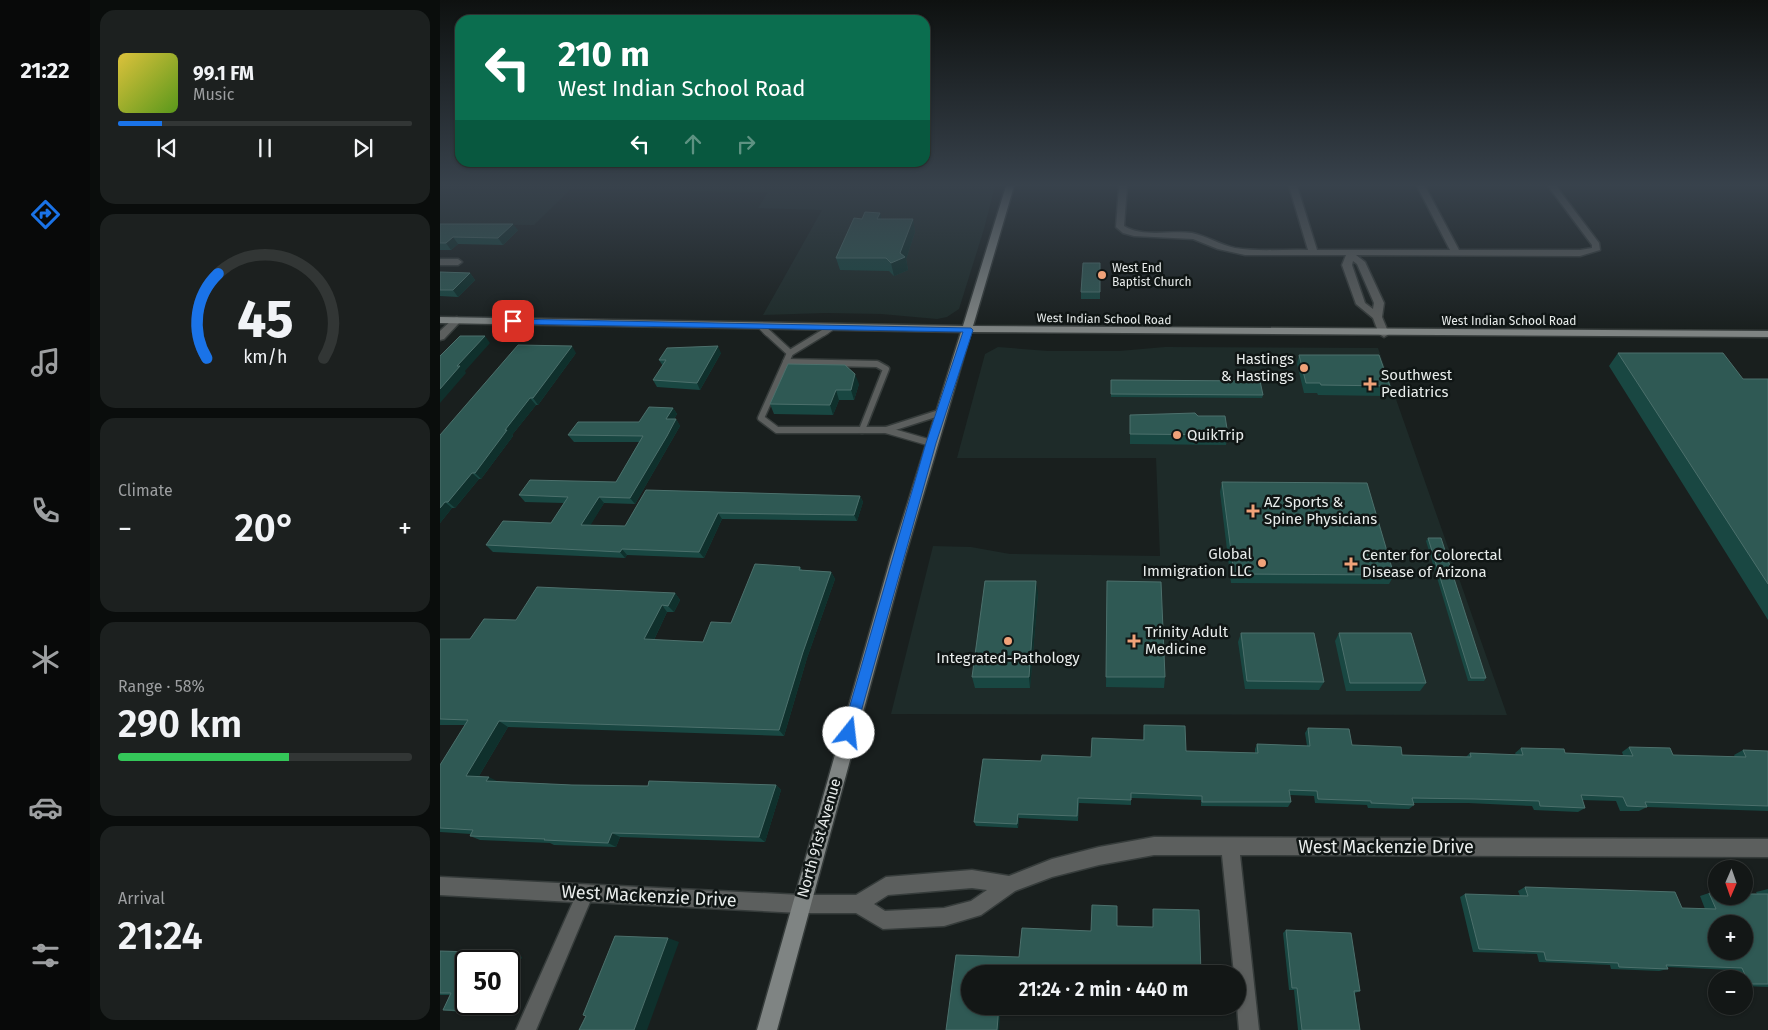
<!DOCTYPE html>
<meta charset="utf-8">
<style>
:root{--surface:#131716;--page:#1c201f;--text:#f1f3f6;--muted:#9d9fa1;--line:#323635;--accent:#1a73e8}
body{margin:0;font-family:"Fira Sans",sans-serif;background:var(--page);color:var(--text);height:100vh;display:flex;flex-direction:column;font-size:19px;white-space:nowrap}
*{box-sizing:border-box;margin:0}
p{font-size:16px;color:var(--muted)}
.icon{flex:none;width:28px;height:28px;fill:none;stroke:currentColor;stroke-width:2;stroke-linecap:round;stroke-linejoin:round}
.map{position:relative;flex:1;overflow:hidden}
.sheet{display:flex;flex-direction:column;gap:10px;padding:10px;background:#0a0d0c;width:350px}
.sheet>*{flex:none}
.hud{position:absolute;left:15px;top:15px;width:475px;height:152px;border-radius:15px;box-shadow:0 1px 4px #0004,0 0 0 1px var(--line);background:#0b6e4f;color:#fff;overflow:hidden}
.needle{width:32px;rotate:182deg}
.controls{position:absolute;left:1268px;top:860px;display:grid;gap:10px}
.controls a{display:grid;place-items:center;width:45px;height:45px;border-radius:50%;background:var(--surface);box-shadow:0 1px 4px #0004,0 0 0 1px var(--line);font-size:25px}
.speed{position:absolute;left:15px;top:950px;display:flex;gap:10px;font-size:25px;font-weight:700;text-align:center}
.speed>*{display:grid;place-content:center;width:65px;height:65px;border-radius:50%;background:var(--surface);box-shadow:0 1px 4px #0004,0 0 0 1px var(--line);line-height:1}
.speed .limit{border:2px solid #111;border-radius:8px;background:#fff;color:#111}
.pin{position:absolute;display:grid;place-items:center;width:42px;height:42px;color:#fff;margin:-21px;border-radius:10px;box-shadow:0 2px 8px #0006}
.me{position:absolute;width:55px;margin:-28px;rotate:16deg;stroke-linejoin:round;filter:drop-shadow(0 0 4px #0008)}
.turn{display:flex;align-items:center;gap:18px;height:105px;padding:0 20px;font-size:22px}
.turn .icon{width:65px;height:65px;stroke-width:2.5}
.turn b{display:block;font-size:35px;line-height:42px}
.lanes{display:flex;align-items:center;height:48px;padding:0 20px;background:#0003;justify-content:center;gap:25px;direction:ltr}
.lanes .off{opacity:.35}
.big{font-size:38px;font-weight:600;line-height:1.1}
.sheet .card{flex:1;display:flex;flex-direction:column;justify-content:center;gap:8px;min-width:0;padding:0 18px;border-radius:15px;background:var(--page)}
.sheet .dial{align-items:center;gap:0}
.dial svg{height:130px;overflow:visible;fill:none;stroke:var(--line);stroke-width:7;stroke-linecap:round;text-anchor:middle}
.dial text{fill:var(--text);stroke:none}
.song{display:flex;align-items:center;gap:15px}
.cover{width:60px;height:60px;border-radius:8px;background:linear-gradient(135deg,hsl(50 70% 55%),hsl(90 70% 35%))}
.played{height:5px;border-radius:2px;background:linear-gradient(90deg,var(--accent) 15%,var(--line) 15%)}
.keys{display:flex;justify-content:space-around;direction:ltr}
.heat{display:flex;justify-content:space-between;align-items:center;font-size:28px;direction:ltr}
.charge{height:8px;border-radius:4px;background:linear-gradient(90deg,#34c759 58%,var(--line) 0)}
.trip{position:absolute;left:521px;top:965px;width:285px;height:50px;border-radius:25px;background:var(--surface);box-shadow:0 1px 4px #0004,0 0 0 1px var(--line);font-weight:600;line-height:50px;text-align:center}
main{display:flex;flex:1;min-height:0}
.tabs{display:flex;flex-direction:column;width:90px;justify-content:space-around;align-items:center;background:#080909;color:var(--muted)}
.tabs .icon{width:35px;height:35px}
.tabs .current{color:var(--accent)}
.tabs b{font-size:22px;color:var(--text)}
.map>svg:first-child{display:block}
</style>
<main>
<nav class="tabs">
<b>21:22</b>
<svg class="icon current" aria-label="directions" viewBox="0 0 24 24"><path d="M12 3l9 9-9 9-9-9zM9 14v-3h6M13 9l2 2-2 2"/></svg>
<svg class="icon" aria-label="music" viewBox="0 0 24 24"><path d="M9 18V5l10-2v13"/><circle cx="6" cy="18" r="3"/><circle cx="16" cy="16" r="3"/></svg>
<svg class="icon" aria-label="phone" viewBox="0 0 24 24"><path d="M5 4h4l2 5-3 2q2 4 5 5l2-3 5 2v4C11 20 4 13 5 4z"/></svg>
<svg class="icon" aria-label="climate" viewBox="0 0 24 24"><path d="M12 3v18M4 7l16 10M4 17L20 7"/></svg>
<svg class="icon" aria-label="car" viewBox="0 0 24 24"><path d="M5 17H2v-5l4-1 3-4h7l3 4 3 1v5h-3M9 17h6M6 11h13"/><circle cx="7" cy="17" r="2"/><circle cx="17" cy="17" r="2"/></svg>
<svg class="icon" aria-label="filters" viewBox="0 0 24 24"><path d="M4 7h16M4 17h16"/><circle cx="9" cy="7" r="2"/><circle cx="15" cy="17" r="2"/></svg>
</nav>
<section class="sheet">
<div class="card">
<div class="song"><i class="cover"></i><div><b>99.1 FM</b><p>Music</p></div></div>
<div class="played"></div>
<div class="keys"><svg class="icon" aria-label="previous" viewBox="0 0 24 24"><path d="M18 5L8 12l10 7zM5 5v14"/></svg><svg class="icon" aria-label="pause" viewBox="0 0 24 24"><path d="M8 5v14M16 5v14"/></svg><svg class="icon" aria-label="next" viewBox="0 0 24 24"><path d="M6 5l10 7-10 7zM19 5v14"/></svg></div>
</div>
<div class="card dial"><svg viewBox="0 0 100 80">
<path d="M14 69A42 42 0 1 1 86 69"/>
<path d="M14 69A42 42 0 0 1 21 17" stroke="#1a73e8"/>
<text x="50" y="56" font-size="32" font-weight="700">45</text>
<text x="50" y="72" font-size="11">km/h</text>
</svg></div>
<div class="card"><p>Climate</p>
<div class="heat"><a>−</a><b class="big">20°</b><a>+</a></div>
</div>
<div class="card"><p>Range · 58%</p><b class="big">290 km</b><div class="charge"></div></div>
<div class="card"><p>Arrival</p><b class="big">21:24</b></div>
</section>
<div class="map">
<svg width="1328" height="1030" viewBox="0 0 1328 1030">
<rect width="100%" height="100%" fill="#191f1e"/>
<!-- built -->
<g fill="#1e2b29">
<polygon points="0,186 555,186 544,229 519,309 507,317 497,319 441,314 386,313 323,315 382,210 318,208 328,192 131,189 94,225 0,224"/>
<polygon points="558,347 608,351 679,351 725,347 938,348 1067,715 451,714 493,546 531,547 570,554 720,556 716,458 517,458 545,354"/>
</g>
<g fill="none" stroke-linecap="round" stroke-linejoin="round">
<defs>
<g id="lane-far1">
<polyline points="321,327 327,333"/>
<polyline points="384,333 393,327"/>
</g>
<g id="lane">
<polyline points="326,331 350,353"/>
<polyline points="386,331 350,353 321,418 337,430 446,430 502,412"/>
<polyline points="346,362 437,364 446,369 422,430"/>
<polyline points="446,430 491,443"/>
</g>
<g id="street">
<path d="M679,186H687L684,226C704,238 730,230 752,233C767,236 780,245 795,248C819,252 845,249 868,250L849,186H857L877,250H1010L977,186H985L1019,250H1140L1152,248V245L1108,186H1116L1159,243L1160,250L1140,256L916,255L925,262L944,303L942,317L949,334L944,337L939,334L933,318L916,304L902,265L906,255H805L778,249L753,239L694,236L683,233L676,227ZM913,261L917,264L934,303L933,309L925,303L912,265Z"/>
<polygon points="0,259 18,259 22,262 18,265 0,265"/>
<polygon points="17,317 22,320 20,322 4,339 0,340 0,331 14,318"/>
<path d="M714,837L1328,839V857L800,855L819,1030H799L797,1006L798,974H794L782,855H714L659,865L612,877L575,891L541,915L504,926L443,929L416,913H360L150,902L96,1030H76L133,902L0,895V877L360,895H416L446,877L532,870L569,876L612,859L659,847ZM532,888L547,890L531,901L504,908L445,911L434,904L448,895Z"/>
</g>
<polygon id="secondary" points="566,186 574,186 533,326 1328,331 1328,337 531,332 465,557 337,1030 317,1030 451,557 521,332 0,323 0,317 523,326"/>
</defs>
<!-- lane-far1 casing -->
<use href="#lane-far1" stroke="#363c3b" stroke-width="7"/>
<!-- lane casing -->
<use href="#lane" stroke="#363c3b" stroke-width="9"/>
<!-- street casing -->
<use href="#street" stroke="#363c3b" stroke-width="3"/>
<!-- secondary casing -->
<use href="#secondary" stroke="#363c3b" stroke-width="3"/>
<!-- lane-far1 -->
<use href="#lane-far1" stroke="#5c5f5e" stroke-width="5"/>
<!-- lane -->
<use href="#lane" stroke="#5c5f5e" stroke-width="6"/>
<!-- street -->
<use href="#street" fill="#5c5f5e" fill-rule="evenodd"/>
<!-- secondary -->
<use href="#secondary" fill="#7f8483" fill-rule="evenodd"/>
</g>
<!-- wall -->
<g fill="#194742">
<polygon points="441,219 473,219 475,232 466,259 468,270 454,276 449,271 400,270 396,258"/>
<polygon points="0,224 78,230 63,245 18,244 11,250 0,250"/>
<polygon points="660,263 660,299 641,299 641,292"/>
<polygon points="0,272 30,273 35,280 18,297 0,296"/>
<polygon points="136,353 98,405 96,405 72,435 73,436 41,479 39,479 15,508 12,508 0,523 0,435"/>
<polygon points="281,353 260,390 217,387 213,380 223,366 219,360"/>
<polygon points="1178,353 1303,379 1328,379 1328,620 1169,366"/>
<polygon points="859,355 950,386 946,396 878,395 877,393 864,393 857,364"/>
<polygon points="671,380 823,395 822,398 671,397"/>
<polygon points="419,384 414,400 399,400 393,415 334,414 330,404"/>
<polygon points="233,408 237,414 234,419 236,419 240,426 195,504 164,503 150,525 185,526 206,490 420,496 423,502 417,521 282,519 264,558 187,555 185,558 53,552 46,545 111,523 124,503 85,502 79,495 176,482 199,442 134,442 128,435 199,422"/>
<polygon points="690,415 758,416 788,435 786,445 690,444"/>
<polygon points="782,482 954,575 949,584 791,583 780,492"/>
<polygon points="988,538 1046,678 1044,681 1028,681 986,541"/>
<polygon points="360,567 362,570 391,572 395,579 367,658 344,736 68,727 39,776 59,782 132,785 208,786 336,785 341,790 325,842 180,837 176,847 114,845 110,843 40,840 30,836 31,834 0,832 0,765 25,725 0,725 0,639 30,639 76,620 235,593 240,600 234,612 227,612 214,640 263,642 291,623"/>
<polygon points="667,581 725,677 724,688 666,687"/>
<polygon points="598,593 590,688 535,688 532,677"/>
<polygon points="801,633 884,682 879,690 805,689 798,642"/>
<polygon points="899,633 986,683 980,691 906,691 895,641"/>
<polygon points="704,725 746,751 815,753 815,749 817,744 867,746 865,733 868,728 912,745 962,755 1026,757 1030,753 1076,755 1075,753 1081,748 1125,753 1183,755 1182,752 1189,747 1233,755 1295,757 1294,755 1303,750 1328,751 1328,811 1207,807 1199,811 1180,811 1176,801 1142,800 1145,808 1138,812 1094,810 1092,806 1028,803 973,803 974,805 969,809 928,808 927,805 875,803 874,796 850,795 851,802 848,807 761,806 761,800 691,798 691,805 639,803 638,821 579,818 578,828 536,826 534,822 601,761 651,757 703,740"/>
<polygon points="1085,887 1242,908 1265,909 1260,896 1269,893 1317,894 1316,892 1328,889 1328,987 1304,986 1304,979 1295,979 1292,970 1227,967 1228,969 1219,971 1171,969 1170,965 1099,962 1097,954 1033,952 1020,897 1025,894 1080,896 1078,891"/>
<polygon points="846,930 920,991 915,993 920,1030 858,1030 854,990 849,990 843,933"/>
<polygon points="0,951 68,953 82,957 69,985 69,961 26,1004 60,1004 55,1013 19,1012 3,1010 10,995 0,995"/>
<polygon points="648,1006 697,1006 696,1009 648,1007"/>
</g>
<!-- shaded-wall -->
<g fill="#0f302c">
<polygon points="440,213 443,225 437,219"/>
<polygon points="473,219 475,232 466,259 468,270 454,276 451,263 460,253"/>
<polygon points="73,224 78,230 63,245 58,238"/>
<polygon points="13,237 18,244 11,250 6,243"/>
<polygon points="30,273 35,280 18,297 13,290"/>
<polygon points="45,336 50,343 25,371 26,373 0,403 0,389 17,366"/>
<polygon points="132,346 136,353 98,405 93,398"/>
<polygon points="278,346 281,353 260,390 257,383"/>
<polygon points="415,374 419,384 414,400 411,390"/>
<polygon points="396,390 399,400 393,415 390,405"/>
<polygon points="90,398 96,405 72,435 73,436 41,479 35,473 65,430"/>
<polygon points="233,408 237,414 230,425 226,419"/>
<polygon points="236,419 240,426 195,504 190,498"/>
<polygon points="32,473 39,479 15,508 8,502"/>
<polygon points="420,496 423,502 417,521 414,515"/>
<polygon points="159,497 164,503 147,531 141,525"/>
<polygon points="5,502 12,508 0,523 0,508"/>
<polygon points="278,513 282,519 264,558 259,552"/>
<polygon points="182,549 187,555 185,558 180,552"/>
<polygon points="391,572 395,579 367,658 344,736 339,730 363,652"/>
<polygon points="596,581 598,593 590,688 589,677"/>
<polygon points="235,593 240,600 234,612 228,606"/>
<polygon points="222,605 227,612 211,646 204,639"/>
<polygon points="59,721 68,727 36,781 26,776"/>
<polygon points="49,777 59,782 46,781"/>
<polygon points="336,785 341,790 325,842 319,837"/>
<polygon points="578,814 579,818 578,828 577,824"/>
<polygon points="172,833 180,837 176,847 168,843"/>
<polygon points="228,938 239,942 207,1030 194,1030"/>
<polygon points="68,953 82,957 69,985 69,961 64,961"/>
<polygon points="44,1004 60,1004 55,1013 40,1011"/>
<polygon points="559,1006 561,1006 559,1030 557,1030"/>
</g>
<!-- building -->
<g fill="#2f5954" stroke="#4c706c" fill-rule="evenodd">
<polygon points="425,212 440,213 437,219 473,219 460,253 465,257 451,263 446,258 396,258 414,218 422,219"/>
<polygon points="0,224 73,224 58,238 13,237 6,243 0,243"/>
<polygon points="643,263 660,263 660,292 641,292"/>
<polygon points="0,272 30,273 13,290 0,290"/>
<polygon points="20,336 45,336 17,366 20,366 0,389 0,356"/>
<polygon points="78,345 132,346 93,398 90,398 65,430 67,430 35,473 32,473 8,502 5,502 0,508 0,435"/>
<polygon points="278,346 257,383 213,380 226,360 219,360 227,348"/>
<polygon points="1178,353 1283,353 1303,379 1328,379 1328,584"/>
<polygon points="859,355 939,355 950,386 881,385 880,383 866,383"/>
<polygon points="348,364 405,365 415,374 411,390 396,390 390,405 330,404"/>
<polygon points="671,380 820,381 823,395 671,394"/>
<polygon points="209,407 233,408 226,419 236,419 227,436 190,498 159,497 141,525 185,526 206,490 420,496 414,515 278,513 259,552 182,549 180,552 46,545 63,521 111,523 128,497 79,495 90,480 176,482 203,436 128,435 138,422 199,422"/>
<polygon points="755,413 758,416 785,416 788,435 690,434 690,415"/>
<polygon points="782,482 927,483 954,575 794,574"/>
<polygon points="988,538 1001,538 1046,678 1031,678"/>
<polygon points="315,564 360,567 359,570 391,572 363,652 339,730 59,721 26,776 49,777 46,781 132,785 208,786 209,781 336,785 319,837 172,833 168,843 104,840 105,839 30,836 33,830 0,828 0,765 28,720 0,719 0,639 30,639 44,619 76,620 97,587 235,593 228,606 222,605 204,639 263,642 271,622 291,623"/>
<polygon points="545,581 596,581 589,677 532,677"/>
<polygon points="667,581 721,582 725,677 666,677"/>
<polygon points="801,633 874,633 884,682 807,681"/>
<polygon points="899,633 971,633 986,683 910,683"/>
<polygon points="704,725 745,726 746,751 818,753 817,744 870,746 868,728 909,729 912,745 961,747 962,755 1031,757 1030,753 1083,755 1081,748 1124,749 1125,753 1193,756 1189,747 1230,748 1233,755 1306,757 1303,750 1328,751 1328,806 1205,802 1207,807 1187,806 1183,797 1141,795 1145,808 1100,806 1099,801 1034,799 972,798 974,805 931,803 931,801 878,799 877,791 849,790 851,802 762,802 762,796 691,793 691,800 638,798 637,816 578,814 577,824 534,822 543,759 601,761 602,755 651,757 652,738 704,740"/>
<path d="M1085,887L1235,892L1242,908L1276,909L1269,893H1276V896H1304V894H1328V984H1309L1302,968L1226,965L1228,969L1179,967L1178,963L1106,960L1104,952L1039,949L1025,894L1088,896ZM1276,924H1304V951H1276Z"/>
<polygon points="652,905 677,906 677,926 713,927 713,909 759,910 761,974 530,974 530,1006 559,1006 557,1030 506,1030 516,955 579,957 582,928 651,931"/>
<polygon points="846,930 911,933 920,991 914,991 920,1030 862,1030 857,988 852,988"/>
<polygon points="175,936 228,938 194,1030 139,1030 146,1016 143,1015"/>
<polygon points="0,951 68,953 64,961 26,961 26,1004 44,1004 40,1011 3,1010 11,993 0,993"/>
<polygon points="666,1006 697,1006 697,1008"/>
</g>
<!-- sky -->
<linearGradient id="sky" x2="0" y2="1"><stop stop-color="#0e1110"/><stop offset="0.56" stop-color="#38424c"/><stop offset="1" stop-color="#38424c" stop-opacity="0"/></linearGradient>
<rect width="1328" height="331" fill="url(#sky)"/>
<!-- route -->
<polygon fill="#1a73e8" stroke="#114b97" points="70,319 531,328 533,330 496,443 414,737 409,739 404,737 402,733 486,443 523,332 73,324 68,321"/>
<!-- markers -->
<g fill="#f0a279" stroke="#101615" stroke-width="2">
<circle cx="662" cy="275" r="5"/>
<circle cx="864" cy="368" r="5"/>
<path d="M927.5 376.5h5v5h5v5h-5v5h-5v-5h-5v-5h5z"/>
<circle cx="737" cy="435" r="5"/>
<path d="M810.5 503.5h5v5h5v5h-5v5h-5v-5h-5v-5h5z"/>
<circle cx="822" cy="563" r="5"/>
<path d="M908.5 556.5h5v5h5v5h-5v5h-5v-5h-5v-5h5z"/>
<circle cx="568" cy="641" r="5"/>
<path d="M691.5 633.5h5v5h5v5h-5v5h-5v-5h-5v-5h5z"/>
</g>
<g text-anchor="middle" stroke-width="5" stroke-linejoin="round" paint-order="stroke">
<!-- far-poi labels -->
<g font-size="12" fill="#e8eceb" stroke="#101615" text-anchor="start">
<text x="672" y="272">West End<tspan x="672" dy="14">Baptist Church</tspan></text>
</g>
<!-- far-street labels -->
<g font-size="12" fill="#e8eceb" stroke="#101615">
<text transform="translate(664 319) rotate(1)" y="4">West Indian School Road</text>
<text x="1069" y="325">West Indian School Road</text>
</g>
<!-- poi labels -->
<g font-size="15" fill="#e8eceb" stroke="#101615" text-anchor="start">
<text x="854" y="364" text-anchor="end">Hastings<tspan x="854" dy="17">&amp; Hastings</tspan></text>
<text x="941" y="380">Southwest<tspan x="941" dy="17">Pediatrics</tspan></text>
<text x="747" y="440">QuikTrip</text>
<text x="824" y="507">AZ Sports &amp;<tspan x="824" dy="17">Spine Physicians</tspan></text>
<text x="812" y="559" text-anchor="end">Global<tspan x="812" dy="17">Immigration LLC</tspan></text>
<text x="922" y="560">Center for Colorectal<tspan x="922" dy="17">Disease of Arizona</tspan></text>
<text x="705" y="637">Trinity Adult<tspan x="705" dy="17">Medicine</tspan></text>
<text x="568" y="663" text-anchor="middle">Integrated-Pathology</text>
</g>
<!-- street labels -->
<g font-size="15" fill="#e8eceb" stroke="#101615">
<text transform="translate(379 838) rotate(-74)" y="5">North 91st Avenue</text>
</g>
<!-- near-street labels -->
<g font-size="18" fill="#e8eceb" stroke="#101615">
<text x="946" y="853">West Mackenzie Drive</text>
<text transform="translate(209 896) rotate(3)" y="6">West Mackenzie Drive</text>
</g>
</g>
</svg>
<div class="controls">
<a><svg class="needle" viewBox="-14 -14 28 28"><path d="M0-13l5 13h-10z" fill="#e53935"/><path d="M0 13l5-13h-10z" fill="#9d9fa1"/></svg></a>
<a>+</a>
<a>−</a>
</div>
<div class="speed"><div class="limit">50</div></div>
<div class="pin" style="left:73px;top:321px;background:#d93025"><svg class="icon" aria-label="arrive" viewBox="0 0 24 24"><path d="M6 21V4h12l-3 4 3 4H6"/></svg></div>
<svg class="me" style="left:409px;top:733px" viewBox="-20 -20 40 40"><circle r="19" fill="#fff"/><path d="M0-13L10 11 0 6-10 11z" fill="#1a73e8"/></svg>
<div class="trip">21:24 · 2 min · 440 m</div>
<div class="hud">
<div class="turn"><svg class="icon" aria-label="left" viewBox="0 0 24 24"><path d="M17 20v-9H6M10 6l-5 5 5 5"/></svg><div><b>210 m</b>West Indian School Road</div></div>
<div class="lanes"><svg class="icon" aria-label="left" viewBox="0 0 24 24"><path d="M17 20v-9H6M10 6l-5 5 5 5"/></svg><svg class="icon off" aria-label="ahead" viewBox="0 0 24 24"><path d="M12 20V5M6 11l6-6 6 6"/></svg><svg class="icon off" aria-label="right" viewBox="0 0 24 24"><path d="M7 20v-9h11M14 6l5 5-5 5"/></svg></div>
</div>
</div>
</main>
